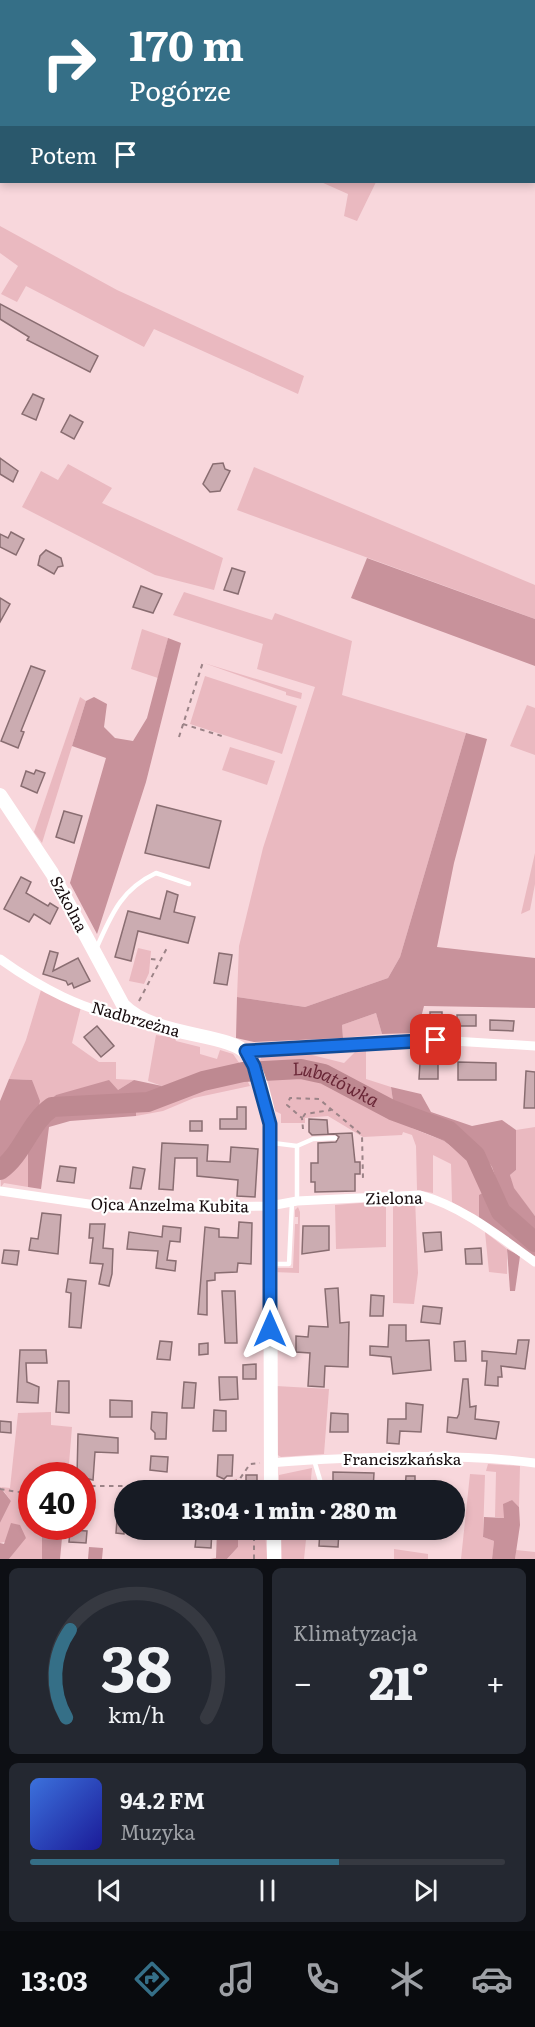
<!DOCTYPE html>
<html lang="pl">
<meta charset="utf-8">
<style>
:root{--surface:#171b24;--page:#242831;--text:#f1f3f6;--muted:#9ea1a6;--line:#363941;--accent:#356f87}
body{margin:0;font-family:Literata,serif;background:var(--page);color:var(--text);height:100vh;display:flex;flex-direction:column;font-size:22px;white-space:nowrap}
*{box-sizing:border-box;margin:0}
p{font-size:20px;color:var(--muted)}
.icon{flex:none;width:33px;height:33px;fill:none;stroke:currentColor;stroke-width:2;stroke-linecap:round;stroke-linejoin:round}
.map{position:relative;height:1559px;overflow:hidden}
.side{display:flex;flex-direction:column;gap:9px;padding:9px;background:#0d0f14;flex:1}
.side>*{flex:none}
.banner{position:absolute;left:0px;top:0px;width:536px;height:183px;box-shadow:0 3px 9px #0003;background:#356f87;color:#fff;overflow:hidden}
.speed{position:absolute;left:18px;top:1462px;display:flex;gap:12px;font-size:30px;font-weight:700;text-align:center}
.speed>*{display:grid;place-content:center;width:78px;height:78px;border-radius:50%;background:var(--surface);box-shadow:0 3px 9px #0003;line-height:1}
.speed .limit{border:9px solid #d22;background:#fff;color:#111}
.pin{position:absolute;display:grid;place-items:center;width:51px;height:51px;color:#fff;margin:-26px;border-radius:12px;box-shadow:0 3px 9px #0006}
.me{position:absolute;width:66px;margin:-33px;rotate:0deg;stroke-linejoin:round;filter:drop-shadow(0 0 4px #0008)}
.turn{display:flex;align-items:center;gap:21px;height:126px;padding:0 30px;font-size:27px}
.turn .icon{width:78px;height:78px;stroke-width:2.5}
.turn b{display:block;font-size:42px;line-height:51px}
.then{display:flex;align-items:center;height:57px;padding:0 30px;background:#0003;gap:12px;font-size:22px}
.big{font-size:45px;font-weight:800;line-height:1.1}
.side .tile{flex:1;display:flex;flex-direction:column;justify-content:center;gap:9px;min-width:0;padding:0 21px;border-radius:9px;background:var(--page)}
.side .dial{align-items:center;gap:0}
.dial svg{height:156px;overflow:visible;fill:none;stroke:var(--line);stroke-width:7;stroke-linecap:round;text-anchor:middle}
.dial text{fill:var(--text);stroke:none}
.song{display:flex;align-items:center;gap:18px}
.cover{width:72px;height:72px;border-radius:9px;background:linear-gradient(135deg,hsl(220 70% 55%),hsl(240 70% 35%))}
.played{height:6px;border-radius:3px;background:linear-gradient(90deg,var(--accent) 65%,var(--line) 65%)}
.keys{display:flex;justify-content:space-around;direction:ltr}
.heat{display:flex;justify-content:space-between;align-items:center;font-size:33px;direction:ltr}
.side .tiles{flex:1;display:grid;gap:9px;grid-template-columns:1fr 1fr}
.tile:last-child{grid-column:span 2}
.trip{position:absolute;left:114px;top:1480px;width:351px;height:60px;border-radius:30px;background:var(--surface);box-shadow:0 3px 9px #0003;font-weight:800;line-height:60px;text-align:center}
.dock{display:flex;height:96px;justify-content:space-around;align-items:center;background:#090b0e;color:var(--muted)}
.dock .icon{width:42px;height:42px}
.dock .active{color:var(--accent)}
.dock b{font-size:27px;color:var(--text)}
.map>svg:first-child{display:block}
</style>
<div class="map">
<svg width="535" height="1559" viewBox="0 0 535 1559">
<rect width="100%" height="100%" fill="#f8d7dc"/>
<!-- green -->
<g fill="#eab9c0">
<polygon points="321,182 376,182 357,221 344,216 348,194"/>
<polygon points="0,226 117,290 304,376 298,394 154,329 144,347 26,286 17,302 1,294 18,266 0,253"/>
<polygon points="68,464 112,488 102,503 223,558 214,590 155,575 22,507 41,471 58,480"/>
<polygon points="254,467 535,585 535,619 237,510"/>
<polygon points="184,592 272,620 275,613 352,641 342,695 466,733 400,957 388,978 305,1007 237,997 239,946 263,848 315,687 257,669 263,644 173,615"/>
<polygon points="142,629 168,638 158,678 131,669"/>
<polygon points="204,663 302,693 301,699 286,695 286,692"/>
<polygon points="205,676 297,706 282,754 190,724"/>
<polygon points="80,697 86,701 42,843 34,832"/>
<polygon points="527,705 535,708 535,755 510,746"/>
<polygon points="230,747 275,761 267,785 222,770"/>
<polygon points="535,853 535,884 530,910 521,914"/>
<polygon points="138,948 151,951 149,973 144,984 129,981"/>
<polygon points="41,990 81,1007 72,1043 99,1062 116,1062 116,1079 134,1080 118,1090 56,1095 38,1111 32,1080 9,1079 26,1040"/>
<polygon points="376,1013 382,1034 343,1038 342,1025"/>
<polygon points="156,1035 175,1038 176,1041 200,1047 200,1054 217,1059 220,1050 233,1054 242,1067 210,1074 157,1093 162,1086 148,1081"/>
<polygon points="356,1051 366,1051 366,1079 391,1087 393,1101 416,1113 402,1111 326,1069 295,1064 261,1065 259,1062 263,1054 300,1052 344,1063"/>
<polygon points="301,1075 328,1081 387,1114 413,1123 412,1128 444,1141 461,1154 479,1150 492,1167 498,1186 479,1219 452,1202 451,1164 433,1155 433,1193 417,1190 416,1146 412,1135 403,1132 402,1135 363,1137 328,1116 305,1118 305,1123 281,1123 281,1114 275,1111 267,1078"/>
<polygon points="237,1076 247,1080 250,1086 194,1098 163,1111 136,1116 136,1106 160,1102"/>
<polygon points="535,1127 535,1216 513,1188 510,1175 516,1170 516,1130"/>
<polygon points="20,1139 29,1144 28,1187 4,1183 1,1187 0,1164 6,1160"/>
<polygon points="415,1198 418,1273 414,1304 393,1303 393,1200"/>
<polygon points="386,1201 386,1247 336,1249 335,1205"/>
<polygon points="298,1207 300,1212 299,1273 273,1272 276,1268 293,1268 295,1224 298,1224 298,1217 295,1217 295,1210"/>
<polygon points="485,1232 507,1249 507,1274 489,1272"/>
<polygon points="276,1386 329,1389 324,1454 281,1457 276,1454"/>
<polygon points="51,1412 51,1425 72,1427 68,1476 32,1476 32,1527 42,1527 42,1559 9,1559 26,1537 0,1543 0,1523 11,1501 1,1487 10,1488 18,1413"/>
<polygon points="488,1464 520,1466 519,1507 511,1500 504,1518 495,1517 496,1472 486,1471"/>
<polygon points="312,1468 310,1491 279,1491 279,1475"/>
<polygon points="470,1474 485,1475 483,1537 494,1541 492,1559 461,1559"/>
<polygon points="238,1530 265,1530 267,1559 227,1559 238,1547"/>
<polygon points="281,1530 307,1530 304,1559 282,1559"/>
<polygon points="394,1549 428,1554 428,1559 394,1559"/>
<polygon points="516,1550 535,1552 535,1559 515,1559"/>
</g>
<!-- forest -->
<g fill="#c8929b">
<polygon points="367,558 535,619 535,666 351,598"/>
<polygon points="168,638 181,643 146,782 97,934 70,883 106,758 72,746 86,701 94,697 107,704 104,727 115,738 133,741 147,718"/>
<polygon points="466,733 487,739 454,863 437,947 535,958 535,1008 424,1006 417,1033 382,1034 376,1013 342,1025 343,1038 254,1042 236,1038 237,997 305,1007 388,978 400,957"/>
<polygon points="9,1079 32,1080 40,1101 38,1110 56,1095 109,1080 118,1090 134,1080 162,1086 157,1093 136,1098 136,1116 70,1121 49,1127 41,1189 28,1187 28,1144 20,1139 6,1160 0,1164 0,1101"/>
<polygon points="391,1087 421,1094 431,1112 472,1126 502,1120 516,1130 516,1170 510,1175 514,1188 535,1216 535,1257 479,1219 479,1195 498,1185 492,1167 480,1150 462,1154 444,1141 411,1127 416,1113 393,1101"/>
<polygon points="507,1249 520,1256 515,1291 510,1291"/>
<polygon points="237,1479 237,1491 219,1491 220,1484"/>
<polygon points="0,1487 11,1501 0,1523"/>
<polygon points="512,1500 519,1507 520,1525 515,1559 492,1559 494,1541 483,1537 484,1517 504,1518 503,1504"/>
<polygon points="11,1523 20,1525 26,1538 9,1559 0,1559 0,1543 4,1544"/>
<polygon points="42,1527 63,1527 60,1559 42,1559"/>
<polygon points="217,1530 238,1530 238,1547 227,1559 210,1559 216,1558"/>
<polygon points="89,1547 103,1548 102,1559 88,1559"/>
</g>
<g fill="none" stroke-linecap="round" stroke-linejoin="round">
<!-- river -->
<path stroke="#be8991" stroke-width="20" id="s1" d="M0,1170C23,1154 29,1123 52,1107L148,1102L203,1081L243,1072L301,1069L324,1074L392,1110L449,1131L475,1155L501,1212L535,1242"/>
</g>
<!-- building -->
<g fill="#cbacb1" stroke="#896d71" stroke-width="1.5">
<polygon points="0,304 98,356 90,372 27,340 29,337 0,319"/>
<polygon points="33,394 44,399 36,420 22,414"/>
<polygon points="70,415 83,422 74,439 61,432"/>
<polygon points="0,458 18,471 13,482 0,474"/>
<polygon points="223,463 225,469 230,471 220,491 210,492 203,484 213,464"/>
<polygon points="11,532 24,539 16,555 0,547 0,534 8,538"/>
<polygon points="46,550 61,558 63,566 58,567 54,574 38,565 40,556"/>
<polygon points="232,568 245,572 238,594 224,590"/>
<polygon points="141,586 162,594 153,613 133,607"/>
<polygon points="0,598 10,604 0,622"/>
<polygon points="31,666 45,671 21,731 24,732 18,748 1,741"/>
<polygon points="36,770 45,773 37,793 21,786 26,771 34,774"/>
<polygon points="157,805 221,821 209,868 145,853"/>
<polygon points="64,811 82,816 74,843 56,837"/>
<polygon points="21,877 31,882 26,893 48,906 50,903 58,908 50,924 34,914 29,922 4,909"/>
<polygon points="167,891 178,895 174,912 195,917 188,943 138,931 131,961 115,957 128,911 160,919"/>
<polygon points="50,951 58,953 53,971 78,958 90,981 74,988 72,983 68,985 66,981 43,974"/>
<polygon points="219,953 232,955 227,985 214,983"/>
<polygon points="430,1012 442,1012 442,1022 430,1021"/>
<rect x="457" y="1015" width="19" height="11"/>
<polygon points="490,1020 514,1021 513,1031 490,1030"/>
<polygon points="97,1026 114,1046 101,1057 84,1037"/>
<polygon points="458,1062 496,1063 496,1080 458,1080"/>
<polygon points="420,1063 438,1063 438,1079 419,1079"/>
<polygon points="526,1071 535,1072 535,1108 524,1108"/>
<polygon points="237,1107 246,1107 246,1129 220,1129 220,1119 237,1119"/>
<polygon points="309,1119 327,1120 328,1134 352,1133 355,1162 360,1162 360,1174 355,1174 355,1191 315,1192 315,1182 311,1182 311,1163 318,1163 318,1143 336,1142 339,1137 335,1134 312,1135 309,1132"/>
<rect x="190" y="1121" width="12" height="10"/>
<polygon points="162,1143 208,1145 207,1161 230,1162 231,1147 258,1149 255,1197 237,1196 238,1180 197,1176 197,1158 175,1158 173,1190 159,1189"/>
<polygon points="60,1166 76,1168 74,1183 57,1181"/>
<polygon points="133,1167 145,1169 141,1189 130,1188"/>
<polygon points="42,1213 61,1215 58,1254 29,1250 31,1238 38,1239"/>
<polygon points="239,1222 252,1223 251,1264 238,1263 237,1272 215,1273 215,1280 207,1281 207,1315 198,1314 205,1227 219,1229 219,1237 238,1238"/>
<polygon points="90,1224 105,1224 103,1248 113,1249 112,1274 109,1286 99,1284 103,1264 90,1263 93,1238 89,1238"/>
<polygon points="163,1226 181,1228 180,1242 170,1241 167,1260 176,1261 175,1271 156,1268 158,1251 127,1249 129,1232 162,1237"/>
<polygon points="303,1226 329,1226 329,1250 302,1254"/>
<polygon points="441,1232 442,1250 425,1252 423,1233"/>
<polygon points="481,1248 482,1264 466,1264 465,1249"/>
<polygon points="4,1250 19,1251 17,1265 2,1263"/>
<polygon points="68,1279 86,1281 81,1328 69,1327 71,1293 66,1292"/>
<polygon points="338,1288 340,1323 349,1322 348,1367 325,1366 324,1387 308,1386 310,1353 296,1352 296,1336 308,1337 309,1326 328,1327 325,1289"/>
<polygon points="222,1291 235,1291 237,1343 225,1343"/>
<polygon points="371,1295 384,1296 383,1316 370,1316"/>
<polygon points="423,1306 442,1308 440,1324 421,1322"/>
<polygon points="389,1325 406,1325 406,1341 429,1340 431,1370 393,1374 391,1357 370,1355 370,1346 388,1347"/>
<polygon points="518,1340 529,1340 525,1369 501,1366 502,1377 498,1377 498,1386 485,1385 487,1361 482,1361 482,1351 516,1354"/>
<polygon points="160,1341 172,1342 170,1360 157,1359"/>
<polygon points="465,1341 466,1361 455,1361 454,1342"/>
<polygon points="208,1343 208,1354 199,1355 199,1344"/>
<polygon points="20,1350 46,1350 47,1363 26,1363 27,1382 39,1387 38,1403 17,1402"/>
<polygon points="256,1364 256,1379 243,1379 243,1365"/>
<polygon points="219,1377 237,1377 238,1399 220,1400"/>
<polygon points="463,1379 468,1379 470,1407 476,1406 475,1419 499,1422 496,1439 447,1432 448,1417 457,1418 459,1414"/>
<polygon points="58,1381 69,1381 69,1413 56,1412"/>
<polygon points="184,1382 196,1383 194,1408 182,1408"/>
<polygon points="110,1400 132,1401 132,1417 110,1417"/>
<polygon points="406,1403 423,1405 421,1432 400,1431 399,1444 387,1443 388,1419 406,1419"/>
<polygon points="214,1410 226,1411 226,1431 213,1431"/>
<polygon points="152,1412 167,1413 166,1439 155,1439 155,1433 151,1429"/>
<polygon points="331,1413 348,1414 348,1432 330,1432"/>
<polygon points="0,1421 11,1422 11,1433 0,1432"/>
<polygon points="78,1434 118,1438 118,1453 95,1452 93,1480 77,1476"/>
<polygon points="218,1455 233,1455 232,1476 227,1476 224,1479 217,1476"/>
<polygon points="151,1456 168,1457 167,1472 150,1470"/>
<polygon points="333,1472 374,1473 373,1490 356,1490 356,1486 333,1485"/>
<rect x="246" y="1475" width="11" height="16"/>
<polygon points="406,1476 415,1476 415,1481 424,1481 424,1491 405,1491"/>
<polygon points="118,1506 124,1507 124,1534 116,1533"/>
<polygon points="70,1530 87,1531 86,1543 69,1542"/>
<polygon points="197,1530 212,1530 211,1548 195,1547"/>
<polygon points="320,1530 339,1531 338,1547 319,1546"/>
</g>
<g fill="none" stroke-linecap="round" stroke-linejoin="round">
<!-- path -->
<g stroke="#9b8387" stroke-width="2" stroke-dasharray="4.5 4.5" stroke-linecap="butt">
<polyline points="183,724 225,737"/>
<polyline points="179,737 203,662"/>
<polyline points="151,959 160,960"/>
<polyline points="139,1001 168,946"/>
<polyline points="303,1117 305,1114 331,1110"/>
<polyline points="303,1129 302,1118 287,1105 290,1098 319,1099 362,1135 363,1179"/>
<polyline points="82,1486 148,1486 189,1489 225,1488 237,1483 250,1464 260,1463"/>
<polyline points="0,1489 17,1492 32,1491"/>
<polyline points="254,1559 254,1539 258,1530"/>
</g>
<!-- lane -->
<g stroke="#fff" stroke-width="4.5">
<path d="M96,949C111,916 120,890 156,873L189,884"/>
<polyline points="273,1143 297,1146 313,1139 335,1138"/>
<polyline points="297,1201 297,1146"/>
<polyline points="272,1264 289,1264 292,1202"/>
<polyline points="314,1460 323,1490"/>
</g>
<!-- street -->
<g stroke="#fff" stroke-width="9">
<path d="M0,959C33,983 91,1017 132,1015"/>
<polyline points="246,1051 437,1040 535,1046"/>
<path d="M0,1191L116,1208L270,1206L297,1201L420,1195C462,1206 500,1237 535,1262"/>
<path d="M269,1463C353,1457 453,1452 535,1463"/>
</g>
<!-- secondary -->
<g stroke="#fff" stroke-width="14">
<path d="M0,795L52,873L123,1005C153,1037 230,1033 246,1053C258,1067 267,1106 270,1123L271,1491"/>
<polyline points="274,1530 274,1559"/>
</g>
</g>
<g fill="none" stroke-linecap="round" stroke-linejoin="round">
<defs>
<polyline id="route" points="270,1329 270,1124 254,1066 246,1051 436,1040"/>
</defs>
<!-- route casing -->
<use href="#route" stroke="#114b97" stroke-width="15"/>
<!-- route -->
<use href="#route" stroke="#1a73e8" stroke-width="10"/>
</g>
<g text-anchor="middle" stroke-width="4.5" stroke-linejoin="round" paint-order="stroke">
<!-- street labels -->
<g font-size="16" fill="#170c0e" stroke="#fff">
<text transform="translate(69 904) rotate(62)" y="6">Szkolna</text>
<text transform="translate(136 1019) rotate(16)" y="6">Nadbrzeżna</text>
<text transform="translate(394 1198) rotate(-1)" y="6">Zielona</text>
<text transform="translate(170 1205) rotate(1)" y="6">Ojca Anzelma Kubita</text>
<text x="402" y="1465">Franciszkańska</text>
</g>
<!-- water labels -->
<g font-size="18" font-style="italic" fill="#6a2737" stroke="#fff">
<text dy="6" stroke="none"><textPath href="#s1" startOffset="374">Lubatówka</textPath></text>
</g>
</g>
</svg>
<div class="speed"><div class="limit">40</div></div>
<div class="pin" style="left:436px;top:1040px;background:#d93025"><svg class="icon" aria-label="arrive" viewBox="0 0 24 24"><path d="M6 21V4h12l-3 4 3 4H6"/></svg></div>
<svg class="me" style="left:270px;top:1329px" viewBox="-20 -20 40 40"><path d="M0-17L14 15 0 8-14 15z" fill="#1a73e8" stroke="#fff" stroke-width="4"/></svg>
<div class="trip">13:04 · 1 min · 280 m</div>
<div class="banner">
<div class="turn"><svg class="icon" aria-label="right" viewBox="0 0 24 24"><path d="M7 20v-9h11M14 6l5 5-5 5"/></svg><div><b>170 m</b>Pogórze</div></div>
<div class="then">Potem<svg class="icon" aria-label="arrive" viewBox="0 0 24 24"><path d="M6 21V4h12l-3 4 3 4H6"/></svg></div>
</div>
</div>
<section class="side">
<div class="tiles">
<div class="tile dial"><svg viewBox="0 0 100 80">
<path d="M14 69A42 42 0 1 1 86 69"/>
<path d="M14 69A42 42 0 0 1 16 24" stroke="#356f87"/>
<text x="50" y="56" font-size="32" font-weight="700">38</text>
<text x="50" y="72" font-size="11">km/h</text>
</svg></div>
<div class="tile"><p>Klimatyzacja</p>
<div class="heat"><a>−</a><b class="big">21°</b><a>+</a></div>
</div>
<div class="tile">
<div class="song"><i class="cover"></i><div><b>94.2 FM</b><p>Muzyka</p></div></div>
<div class="played"></div>
<div class="keys"><svg class="icon" aria-label="previous" viewBox="0 0 24 24"><path d="M18 5L8 12l10 7zM5 5v14"/></svg><svg class="icon" aria-label="pause" viewBox="0 0 24 24"><path d="M8 5v14M16 5v14"/></svg><svg class="icon" aria-label="next" viewBox="0 0 24 24"><path d="M6 5l10 7-10 7zM19 5v14"/></svg></div>
</div>
</div>
</section>
<nav class="dock">
<b>13:03</b>
<svg class="icon active" aria-label="directions" viewBox="0 0 24 24"><path d="M12 3l9 9-9 9-9-9zM9 14v-3h6M13 9l2 2-2 2"/></svg>
<svg class="icon" aria-label="music" viewBox="0 0 24 24"><path d="M9 18V5l10-2v13"/><circle cx="6" cy="18" r="3"/><circle cx="16" cy="16" r="3"/></svg>
<svg class="icon" aria-label="phone" viewBox="0 0 24 24"><path d="M5 4h4l2 5-3 2q2 4 5 5l2-3 5 2v4C11 20 4 13 5 4z"/></svg>
<svg class="icon" aria-label="climate" viewBox="0 0 24 24"><path d="M12 3v18M4 7l16 10M4 17L20 7"/></svg>
<svg class="icon" aria-label="car" viewBox="0 0 24 24"><path d="M5 17H2v-5l4-1 3-4h7l3 4 3 1v5h-3M9 17h6M6 11h13"/><circle cx="7" cy="17" r="2"/><circle cx="17" cy="17" r="2"/></svg>
</nav>
